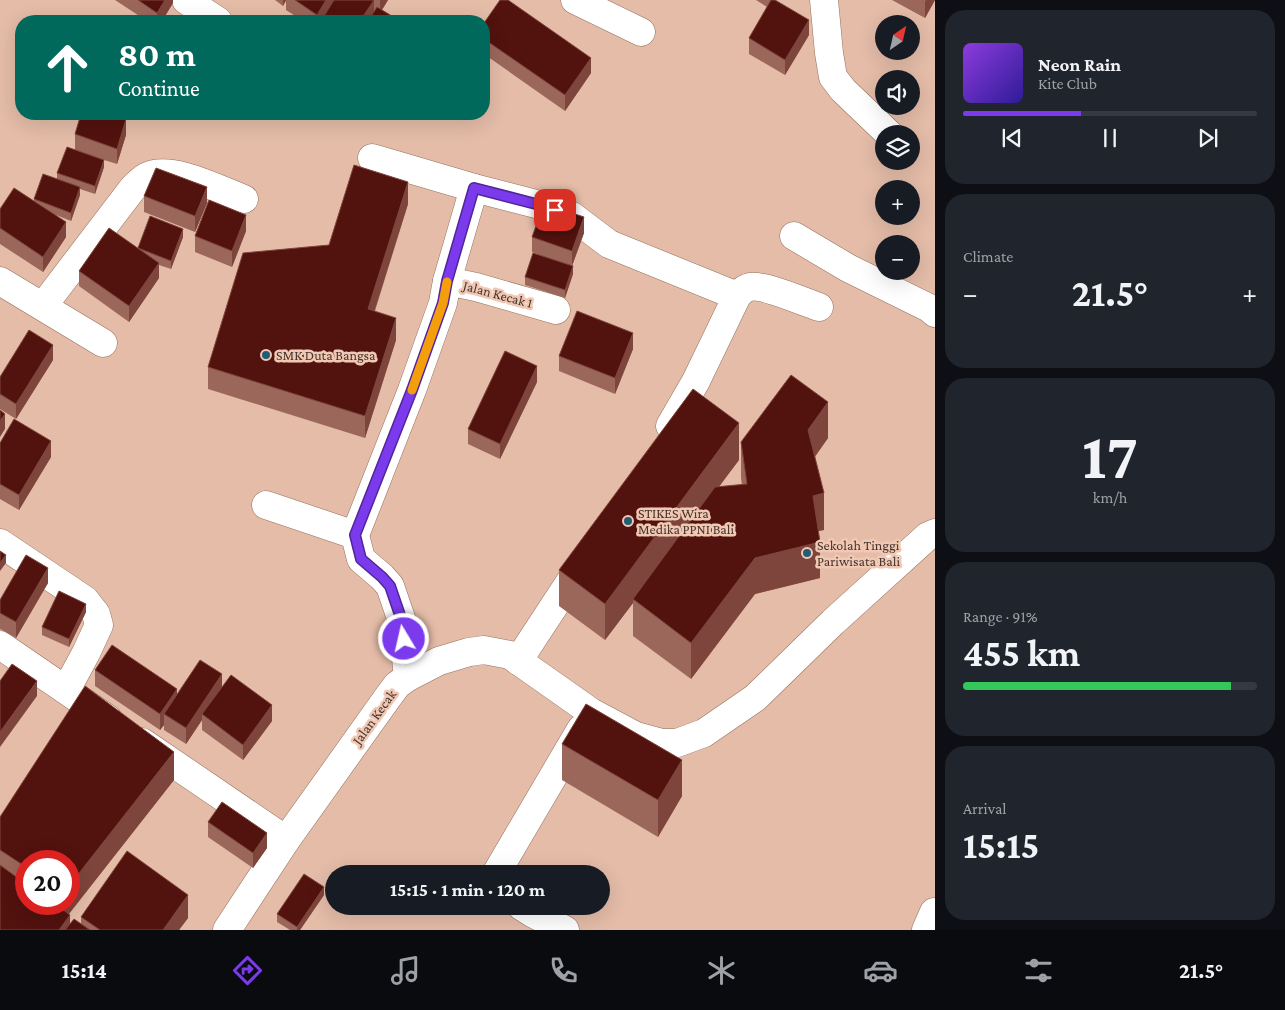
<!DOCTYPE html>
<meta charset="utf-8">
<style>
:root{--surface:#171b24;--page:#20242c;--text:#f1f3f6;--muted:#9ea1a6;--line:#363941;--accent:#7c3aed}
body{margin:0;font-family:"Crimson Pro",serif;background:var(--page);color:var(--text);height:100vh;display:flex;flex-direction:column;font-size:19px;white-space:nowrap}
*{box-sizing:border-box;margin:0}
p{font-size:16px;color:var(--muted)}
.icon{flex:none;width:28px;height:28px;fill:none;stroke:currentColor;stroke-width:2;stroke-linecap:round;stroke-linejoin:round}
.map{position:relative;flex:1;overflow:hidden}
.panel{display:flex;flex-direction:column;gap:10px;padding:10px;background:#0d0f14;width:350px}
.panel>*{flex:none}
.banner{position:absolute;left:15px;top:15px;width:475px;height:105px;border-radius:20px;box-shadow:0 5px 20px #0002;background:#00695c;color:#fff;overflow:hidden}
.needle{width:32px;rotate:34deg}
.tools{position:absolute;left:875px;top:15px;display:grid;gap:10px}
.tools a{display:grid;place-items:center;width:45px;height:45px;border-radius:50%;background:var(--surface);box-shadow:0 5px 20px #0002;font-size:25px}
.speed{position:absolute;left:15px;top:850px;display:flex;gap:10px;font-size:25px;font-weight:700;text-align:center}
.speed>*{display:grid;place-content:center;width:65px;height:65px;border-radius:50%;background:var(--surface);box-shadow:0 5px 20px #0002;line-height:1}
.speed .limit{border:8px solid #d22;background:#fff;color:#111}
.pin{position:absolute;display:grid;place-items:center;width:42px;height:42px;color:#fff;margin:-21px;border-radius:10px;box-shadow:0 2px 8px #0006}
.me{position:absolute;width:55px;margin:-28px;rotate:351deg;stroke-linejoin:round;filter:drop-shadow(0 0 4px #0008)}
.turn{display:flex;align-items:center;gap:18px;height:105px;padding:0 20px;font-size:22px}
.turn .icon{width:65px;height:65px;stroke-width:2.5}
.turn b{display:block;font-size:35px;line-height:42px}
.big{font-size:38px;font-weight:700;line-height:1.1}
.panel .tile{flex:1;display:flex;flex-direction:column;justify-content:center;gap:8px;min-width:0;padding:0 18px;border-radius:20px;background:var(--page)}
.panel .dial{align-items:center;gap:0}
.dial b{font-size:65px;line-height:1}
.song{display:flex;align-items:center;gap:15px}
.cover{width:60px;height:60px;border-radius:8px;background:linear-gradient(135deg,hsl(270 70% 55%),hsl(250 70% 35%))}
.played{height:5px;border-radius:2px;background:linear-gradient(90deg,var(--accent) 40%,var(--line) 40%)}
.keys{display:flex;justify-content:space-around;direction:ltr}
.heat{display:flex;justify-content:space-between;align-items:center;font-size:28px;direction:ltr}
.charge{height:8px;border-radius:4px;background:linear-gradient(90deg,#34c759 91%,var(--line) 0)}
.trip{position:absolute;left:325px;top:865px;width:285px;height:50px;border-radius:25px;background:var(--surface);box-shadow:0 5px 20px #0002;font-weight:700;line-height:50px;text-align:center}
.tab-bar{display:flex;height:80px;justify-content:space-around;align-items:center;background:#090b0e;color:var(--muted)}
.tab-bar .icon{width:35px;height:35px}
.tab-bar .current{color:var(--accent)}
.tab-bar b{font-size:22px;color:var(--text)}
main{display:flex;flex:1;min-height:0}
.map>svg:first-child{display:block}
</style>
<main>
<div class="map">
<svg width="935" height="930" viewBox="0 0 935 930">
<rect width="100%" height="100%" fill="#e4bca8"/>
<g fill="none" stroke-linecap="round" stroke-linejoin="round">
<defs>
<g id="minor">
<polyline points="186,0 218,21"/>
<polyline points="575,0 641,32"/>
<polyline points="824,0 829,53 833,77 843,90 889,134"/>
<polyline points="372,158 474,188 536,204 555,210 572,216 609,244 737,296"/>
<polyline points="794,236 848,268 929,308 935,313"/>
<polyline points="0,281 103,343"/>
<polyline points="447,281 474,188"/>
<path d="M43,306L133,188C137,185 142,178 148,176C172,165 220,190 244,199"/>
<path d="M670,426L696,381L737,296C741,292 744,288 750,287C763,284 804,302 819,307"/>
<polyline points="266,505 355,535"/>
<polyline points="0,543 85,600 96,614 99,625 86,653 66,690"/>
<polyline points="0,645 108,719"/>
<polyline points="518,661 579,568"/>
<polyline points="408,677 402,621 390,586 382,577 361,559 355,535 412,390 443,303 447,281 476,287 556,310"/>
<polyline points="142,742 286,840"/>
<polyline points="496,874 497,872 581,729"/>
<polyline points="521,906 532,913 565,930"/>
<polyline points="227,930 286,840 388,697 397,685 408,677 439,661 469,652 484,650 510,655 591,712 636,736 662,743 677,743 704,733 755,698 833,622 928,536 935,533"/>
<polyline points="926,930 934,912"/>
</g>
</defs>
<!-- minor casing -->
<use href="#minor" stroke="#95715e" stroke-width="29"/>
<!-- minor -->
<use href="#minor" stroke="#fff" stroke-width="28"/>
</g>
<!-- wall -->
<g fill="#9b675b" fill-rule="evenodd">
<polygon points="115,0 173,0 173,3 162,21 147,21"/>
<polygon points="275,0 388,0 382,10 400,21 324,21 324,19 323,21 303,21 286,10 286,1 283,6"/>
<polygon points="756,0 775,0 809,35 785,75 749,54 749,38 767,7"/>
<polygon points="892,0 935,0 925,18"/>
<polygon points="484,23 591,73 565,111 484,54"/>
<polygon points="75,134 126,135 117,164 101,159 104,167 95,194 80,189 80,195 71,221 56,215 66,237 43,272 0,244 0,209 34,201 34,199 57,179 57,173 75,149"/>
<polygon points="144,196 207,203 195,232 144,212"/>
<polygon points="408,204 375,311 396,340 365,438 208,389 208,367 329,245"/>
<polygon points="246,231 232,267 195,252 195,236"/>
<polygon points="584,233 572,266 573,274 565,298 525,285 525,277 540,255 532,252 532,237"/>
<polygon points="183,237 171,269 159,265 159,278 129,322 79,286 79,271 138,248"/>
<polygon points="633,349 615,394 559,371 559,356"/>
<polygon points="53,360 16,419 0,409 0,377"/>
<polygon points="537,382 500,459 468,444 468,429"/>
<polygon points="828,438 815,457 824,530 818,531 820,578 755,594 691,679 633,636 633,603 605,640 559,606 559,570 739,460 718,487 742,485 741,478 741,442"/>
<polygon points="0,443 51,457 19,510 0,499"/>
<polygon points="48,583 16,638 0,629 0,600"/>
<polygon points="86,612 69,647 42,635 42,627"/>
<polygon points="95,670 177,694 222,687 272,721 243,760 202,730 202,720 186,744 164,730 164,725 160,730 95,686"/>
<polygon points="562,744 682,796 658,837 562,780"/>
<path d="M174,780L69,914L70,923L81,924V917L188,918L179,930H0V817ZM26,861H69V904H26Z"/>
<polygon points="208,822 267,848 253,868 208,837"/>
<polygon points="324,895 300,930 290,930 277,922 277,914"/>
</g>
<!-- shaded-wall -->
<g fill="#7e453c">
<polygon points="165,0 173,0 173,3 162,21 157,21 157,13"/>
<polygon points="283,0 286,0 283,6"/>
<polygon points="326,0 337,0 324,16 324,19 323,21 317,21 317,15"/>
<polygon points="374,0 374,15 370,21 360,21"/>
<polygon points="380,0 388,0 380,13"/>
<polygon points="926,0 935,0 925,18 925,2"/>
<polygon points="809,20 809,35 785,75 785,60"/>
<polygon points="591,58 591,73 565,111 565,95"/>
<polygon points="126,119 126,135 117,164 117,149"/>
<polygon points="104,160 104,167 95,194 95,186"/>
<polygon points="408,182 408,204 368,331 368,309"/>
<polygon points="80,187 80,195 71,221 71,213"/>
<polygon points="207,187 207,203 195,232 195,216"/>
<polygon points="246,215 246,231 232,267 232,251"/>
<polygon points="584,217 584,233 572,266 572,251"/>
<polygon points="66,222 66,237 43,272 43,257"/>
<polygon points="183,229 183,237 171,269 171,261"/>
<polygon points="159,263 159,278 129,322 129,306"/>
<polygon points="573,266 573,274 565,298 565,290"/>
<polygon points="396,318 396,340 365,438 365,416"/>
<polygon points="633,333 633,349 615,394 615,378"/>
<polygon points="53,345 53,360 16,419 16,404"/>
<polygon points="537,366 537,382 500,459 500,444"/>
<polygon points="828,402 828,438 808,466 808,430"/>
<polygon points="5,414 5,429 0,437 0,421"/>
<polygon points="739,423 739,460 634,601 633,599 633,603 605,640 605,604"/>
<polygon points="51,441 51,457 19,510 19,495"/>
<polygon points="824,493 824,530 813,532 813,496"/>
<polygon points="820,542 820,578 755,594 691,679 691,643 755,558"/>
<polygon points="6,555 6,563 0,571 0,563"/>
<polygon points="48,568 48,583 16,638 16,622"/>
<polygon points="86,604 86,612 69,647 69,639"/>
<polygon points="222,674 222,690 202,714 202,720 186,744 186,728"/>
<polygon points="37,681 37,696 0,747 0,732"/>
<polygon points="177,689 177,705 164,714 164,725 160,730 160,714"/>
<polygon points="272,705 272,721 243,760 243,745"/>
<polygon points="174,752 174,780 64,920 64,904 69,904 69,886"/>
<polygon points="682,760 682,796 658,837 658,800"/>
<polygon points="267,833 267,848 253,868 253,853"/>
<polygon points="324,887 324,895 300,930 297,930 297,927"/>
<polygon points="188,895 188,918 179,930 163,930"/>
<polygon points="70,915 70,930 59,930"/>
</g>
<!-- building -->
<g fill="#52120e" stroke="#7e453c">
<polygon points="138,0 165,0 157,13"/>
<polygon points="295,0 326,0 317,15"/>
<polygon points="334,0 374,0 360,21 333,21 324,16"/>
<polygon points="500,0 508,0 591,58 565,95 484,39 484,23"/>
<polygon points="771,0 775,0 809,20 785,60 749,38"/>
<polygon points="377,7 400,21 368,21"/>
<polygon points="81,114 110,114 126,119 117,149 75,134"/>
<polygon points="67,147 104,160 95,186 57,173"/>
<polygon points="354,165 408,182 368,309 396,318 365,416 208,367 243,253 329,245"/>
<polygon points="156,168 207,187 195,216 144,196"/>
<polygon points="43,174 80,187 71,213 34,199"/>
<polygon points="14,188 66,222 43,257 0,228 0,209"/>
<polygon points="209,200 246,215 232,251 195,236"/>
<polygon points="544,204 584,217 572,251 532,237"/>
<polygon points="150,216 183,229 171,261 138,248"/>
<polygon points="109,228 159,263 129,306 79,271"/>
<polygon points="533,253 573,266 565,290 525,277"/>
<polygon points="577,311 633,333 615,378 559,356"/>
<polygon points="29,330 53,345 16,404 0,394 0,377"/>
<polygon points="505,351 537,366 500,444 468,429"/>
<polygon points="791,375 828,402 808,430 824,493 813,496 820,542 755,558 691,643 633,599 715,487 747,484 741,442"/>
<polygon points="693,389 739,423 605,604 559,570"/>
<polygon points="0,410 5,414 0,421"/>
<polygon points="14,419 51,441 19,495 0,484 0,443"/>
<polygon points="0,551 6,555 0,563"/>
<polygon points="26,555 48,568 16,622 0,613 0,600"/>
<polygon points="59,591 86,604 69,639 42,627"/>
<polygon points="112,645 177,689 160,714 95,670"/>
<polygon points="200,660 222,674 186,728 164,714"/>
<polygon points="12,664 37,681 0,732 0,681"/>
<polygon points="231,675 272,705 243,745 202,714"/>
<polygon points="85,686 174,752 69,886 69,861 26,861 26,867 0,850 0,817"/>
<polygon points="586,704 682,760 658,800 562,744"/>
<polygon points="222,802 267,833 253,853 208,822"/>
<polygon points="127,851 188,895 163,930 100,930 81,917"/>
<polygon points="0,865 26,884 26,904 55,904 70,915 59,930 0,930"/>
<polygon points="304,874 324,887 297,927 277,914"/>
<polygon points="74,919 90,930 65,930"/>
</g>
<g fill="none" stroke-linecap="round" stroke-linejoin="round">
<defs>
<polyline id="route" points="404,639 402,621 390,586 382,577 361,559 355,535 412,390 443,303 447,281 474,188 536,204 555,210"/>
</defs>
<!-- route casing -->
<use href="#route" stroke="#51269a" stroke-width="12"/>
<!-- route -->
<use href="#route" stroke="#7c3aed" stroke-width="9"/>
<!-- slow -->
<polyline stroke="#f59e0b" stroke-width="9" points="412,390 443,303 447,282"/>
</g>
<!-- markers -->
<g fill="#215d75" stroke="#f1c8b4" stroke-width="2">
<circle cx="266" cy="355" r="5"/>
<circle cx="628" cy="521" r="5"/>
<circle cx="807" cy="553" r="5"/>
</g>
<g text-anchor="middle" stroke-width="5" stroke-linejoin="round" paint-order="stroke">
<!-- street labels -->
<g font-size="14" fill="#45352d" stroke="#f1c8b4">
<text transform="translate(498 294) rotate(15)" y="5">Jalan Kecak 1</text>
<text transform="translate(374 717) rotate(-54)" y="5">Jalan Kecak</text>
</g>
<!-- poi labels -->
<g font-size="14" fill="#45352d" stroke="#f1c8b4" text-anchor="start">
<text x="276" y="360">SMK Duta Bangsa</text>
<text x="638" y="518">STIKES Wira<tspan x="638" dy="16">Medika PPNI Bali</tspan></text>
<text x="817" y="550">Sekolah Tinggi<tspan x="817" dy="16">Pariwisata Bali</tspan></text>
</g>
</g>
</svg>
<div class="tools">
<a><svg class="needle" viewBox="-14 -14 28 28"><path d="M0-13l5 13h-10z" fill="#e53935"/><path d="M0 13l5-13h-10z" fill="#9ea1a6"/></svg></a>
<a><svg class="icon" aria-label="sound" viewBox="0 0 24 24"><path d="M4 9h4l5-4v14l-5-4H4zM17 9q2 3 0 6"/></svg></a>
<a><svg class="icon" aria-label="layers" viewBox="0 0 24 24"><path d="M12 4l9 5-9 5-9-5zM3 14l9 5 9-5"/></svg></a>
<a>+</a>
<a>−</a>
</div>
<div class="speed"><div class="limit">20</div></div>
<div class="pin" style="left:555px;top:210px;background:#d93025"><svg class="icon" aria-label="arrive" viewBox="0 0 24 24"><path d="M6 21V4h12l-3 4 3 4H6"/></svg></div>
<svg class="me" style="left:404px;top:639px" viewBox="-20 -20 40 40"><circle r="17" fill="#7c3aed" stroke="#fff" stroke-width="3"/><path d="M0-11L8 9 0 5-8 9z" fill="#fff"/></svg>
<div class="trip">15:15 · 1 min · 120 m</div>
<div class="banner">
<div class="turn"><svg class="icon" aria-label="ahead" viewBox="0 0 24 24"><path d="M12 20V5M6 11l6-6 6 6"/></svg><div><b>80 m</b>Continue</div></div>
</div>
</div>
<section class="panel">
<div class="tile">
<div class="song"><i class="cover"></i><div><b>Neon Rain</b><p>Kite Club</p></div></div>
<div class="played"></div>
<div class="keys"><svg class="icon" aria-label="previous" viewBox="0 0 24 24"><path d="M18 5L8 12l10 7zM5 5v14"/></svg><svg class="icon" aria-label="pause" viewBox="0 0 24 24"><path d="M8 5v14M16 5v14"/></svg><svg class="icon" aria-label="next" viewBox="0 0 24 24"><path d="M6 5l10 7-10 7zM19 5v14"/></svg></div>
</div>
<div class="tile"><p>Climate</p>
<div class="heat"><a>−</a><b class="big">21.5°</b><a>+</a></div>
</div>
<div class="tile dial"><b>17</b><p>km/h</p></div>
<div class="tile"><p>Range · 91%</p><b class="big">455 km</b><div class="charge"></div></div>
<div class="tile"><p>Arrival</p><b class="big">15:15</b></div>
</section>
</main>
<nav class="tab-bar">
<b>15:14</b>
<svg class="icon current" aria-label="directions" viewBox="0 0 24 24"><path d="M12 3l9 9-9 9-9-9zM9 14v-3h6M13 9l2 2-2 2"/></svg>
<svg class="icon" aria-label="music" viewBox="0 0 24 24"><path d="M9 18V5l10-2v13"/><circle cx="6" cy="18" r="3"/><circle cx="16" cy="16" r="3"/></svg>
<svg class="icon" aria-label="phone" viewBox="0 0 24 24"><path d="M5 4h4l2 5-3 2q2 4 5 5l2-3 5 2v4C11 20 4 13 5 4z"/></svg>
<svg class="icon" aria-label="climate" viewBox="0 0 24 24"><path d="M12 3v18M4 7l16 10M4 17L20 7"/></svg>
<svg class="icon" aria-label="car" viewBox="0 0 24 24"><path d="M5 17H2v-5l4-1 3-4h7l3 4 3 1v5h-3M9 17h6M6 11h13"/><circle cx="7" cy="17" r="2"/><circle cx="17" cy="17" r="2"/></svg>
<svg class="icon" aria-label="filters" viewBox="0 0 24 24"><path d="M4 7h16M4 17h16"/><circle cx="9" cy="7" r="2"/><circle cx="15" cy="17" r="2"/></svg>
<b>21.5°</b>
</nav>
